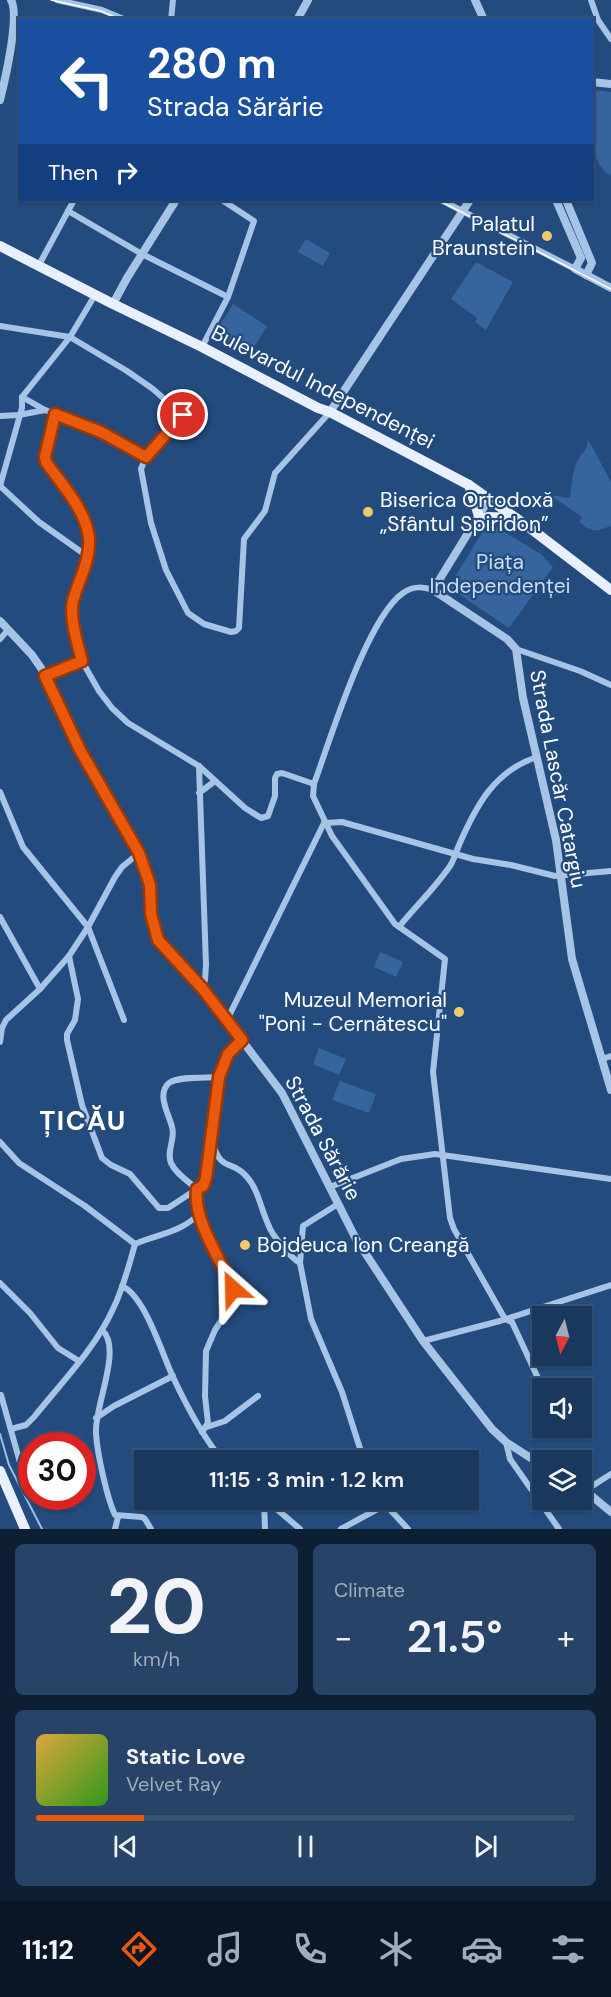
<!DOCTYPE html>
<meta charset="utf-8">
<style>
:root{--surface:#1a385e;--page:#274367;--text:#f1f3f6;--muted:#9facbc;--line:#385273;--accent:#ea580c}
body{margin:0;font-family:"DM Sans",sans-serif;background:var(--page);color:var(--text);height:100vh;display:flex;flex-direction:column;font-size:22px;white-space:nowrap}
*{box-sizing:border-box;margin:0}
p{font-size:20px;color:var(--muted)}
.icon{flex:none;width:33px;height:33px;fill:none;stroke:currentColor;stroke-width:2;stroke-linecap:round;stroke-linejoin:round}
.map{position:relative;height:1529px;overflow:hidden}
.panel{display:flex;flex-direction:column;gap:15px;padding:15px;background:#0e1f34;flex:1}
.panel>*{flex:none}
.banner{position:absolute;left:18px;top:18px;width:576px;height:183px;border-radius:0px;box-shadow:0 2px 4px #0004,0 0 0 2px var(--line);background:#1a4fa0;color:#fff;overflow:hidden}
.needle{width:39px;rotate:187deg}
.tools{position:absolute;left:532px;top:1306px;display:grid;gap:12px}
.tools a{display:grid;place-items:center;width:60px;height:60px;border-radius:0px;background:var(--surface);box-shadow:0 2px 4px #0004,0 0 0 2px var(--line);font-size:30px}
.speed{position:absolute;left:18px;top:1432px;display:flex;gap:12px;font-size:30px;font-weight:700;text-align:center}
.speed>*{display:grid;place-content:center;width:78px;height:78px;border-radius:50%;background:var(--surface);box-shadow:0 2px 4px #0004,0 0 0 2px var(--line);line-height:1}
.speed .limit{border:9px solid #d22;background:#fff;color:#111}
.pin{position:absolute;display:grid;place-items:center;width:51px;height:51px;color:#fff;margin:-26px;border:3px solid #fff;border-radius:50%;box-shadow:0 2px 6px #0007}
.me{position:absolute;width:66px;margin:-33px;rotate:335deg;stroke-linejoin:round;filter:drop-shadow(0 0 4px #0008)}
.turn{display:flex;align-items:center;gap:21px;height:126px;padding:0 30px;font-size:27px}
.turn .icon{width:78px;height:78px;stroke-width:2.5}
.turn b{display:block;font-size:42px;line-height:51px}
.then{display:flex;align-items:center;height:57px;padding:0 30px;background:#0003;gap:12px;font-size:22px}
.big{font-size:45px;font-weight:600;line-height:1.1}
.panel .widget{flex:1;display:flex;flex-direction:column;justify-content:center;gap:9px;min-width:0;padding:0 21px;border-radius:9px;background:var(--page)}
.panel .dial{align-items:center;gap:0}
.dial b{font-size:78px;line-height:1}
.song{display:flex;align-items:center;gap:18px}
.cover{width:72px;height:72px;border-radius:9px;background:linear-gradient(135deg,hsl(40 70% 55%),hsl(110 70% 35%))}
.played{height:6px;border-radius:3px;background:linear-gradient(90deg,var(--accent) 20%,var(--line) 20%)}
.keys{display:flex;justify-content:space-around;direction:ltr}
.heat{display:flex;justify-content:space-between;align-items:center;font-size:33px;direction:ltr}
.panel .tiles{flex:1;display:grid;gap:15px;grid-template-columns:1fr 1fr}
.widget:last-child{grid-column:span 2}
.trip{position:absolute;left:134px;top:1450px;width:345px;height:60px;border-radius:0px;background:var(--surface);box-shadow:0 2px 4px #0004,0 0 0 2px var(--line);font-weight:600;line-height:60px;text-align:center}
.dock{display:flex;height:96px;justify-content:space-around;align-items:center;background:#0a1626;color:var(--muted)}
.dock .icon{width:42px;height:42px}
.dock .current{color:var(--accent)}
.dock b{font-size:27px;color:var(--text)}
.map>svg:first-child{display:block}
</style>
<div class="map">
<svg width="611" height="1529" viewBox="0 0 611 1529">
<rect width="100%" height="100%" fill="#234b7e"/>
<!-- green -->
<g fill="#36649c">
<path d="M593,90L611,92V176C585,160 592,117 593,90Z"/>
<polygon points="306,239 330,253 323,266 298,252"/>
<polygon points="476,262 513,282 486,330 475,322 477,318 451,299"/>
<polygon points="233,304 267,326 249,355 220,338 222,333 218,328"/>
<path d="M588,439L611,482V526C594,532 594,533 579,522L582,517L550,495L570,498C572,486 572,470 578,460C583,450 587,453 588,439Z"/>
<polygon points="488,523 490,523 542,555 553,567 509,628 451,589 450,585"/>
<polygon points="380,952 403,962 396,977 374,967"/>
<polygon points="319,1048 346,1059 339,1075 313,1064"/>
<polygon points="340,1081 376,1094 369,1113 332,1100"/>
</g>
<g fill="none" stroke-linecap="round" stroke-linejoin="round">
<!-- stream -->
<polyline stroke="#9bbfe7" stroke-width="2" points="0,1434 9,1465 42,1529"/>
<!-- minor -->
<g stroke="#a7c4e6" stroke-width="6">
<polyline points="57,0 102,10 126,20"/>
<polyline points="591,0 598,20 611,39"/>
<polyline points="171,20 173,0"/>
<polyline points="441,200 575,269"/>
<polyline points="68,211 142,254 228,297"/>
<polyline points="39,265 74,200"/>
<polyline points="0,326 70,337 127,371 153,389 182,415 146,457 141,469 151,523 166,570 188,613 204,624 231,632 236,631 239,628 244,539 265,511 275,473 330,412"/>
<polyline points="202,347 228,297 254,221 222,200"/>
<polyline points="22,397 45,410 101,432 146,457"/>
<path d="M55,414L45,459C50,473 63,486 71,498C100,539 86,560 72,603V611L82,661L99,691L112,708L128,723L199,766L245,808L261,818L268,816L275,796V778L277,774L282,773L314,784"/>
<polyline points="0,416 19,415 45,410"/>
<polyline points="0,486 22,408 22,397 70,337 95,295"/>
<polyline points="0,486 39,522 87,556"/>
<path d="M433,590C422,586 413,586 403,593C367,618 330,740 314,784L313,796L332,836L395,924L445,959L433,1072L450,1218L454,1229L505,1319L512,1322L543,1389"/>
<polyline points="0,639 8,630"/>
<polyline points="516,649 580,671 611,685"/>
<polyline points="45,676 82,661"/>
<polyline points="199,766 206,965 205,980 202,988"/>
<polyline points="0,792 23,847 88,927 124,1020"/>
<polyline points="199,793 215,781"/>
<polyline points="324,823 342,822 473,859 511,865 555,876 611,871"/>
<polyline points="0,917 40,989"/>
<path d="M399,927C415,907 435,888 450,866C454,860 456,852 459,845C476,806 494,771 537,757"/>
<path d="M69,956L78,999L75,1020L67,1034V1040L82,1105L102,1158L111,1165L130,1174L159,1208H168L197,1189C188,1181 176,1174 171,1163C166,1150 176,1139 172,1127C169,1114 156,1094 169,1083C178,1076 207,1078 219,1077"/>
<polyline points="227,1020 324,823"/>
<polyline points="0,1042 2,1028 6,1020 40,989 69,956 88,927 115,877 122,867 139,853"/>
<polyline points="602,1059 611,1056"/>
<polyline points="0,1142 19,1163 85,1206 135,1244"/>
<path d="M212,1142C222,1174 231,1158 247,1177C258,1189 261,1209 268,1224C271,1233 277,1240 283,1247C288,1253 293,1259 300,1263"/>
<polyline points="330,1187 401,1159 435,1154 611,1179"/>
<polyline points="338,1204 303,1226 300,1263 311,1319 342,1392 364,1461"/>
<path d="M135,1244C158,1234 180,1233 199,1214"/>
<polyline points="0,1283 30,1313 58,1348 79,1361"/>
<path d="M122,1286C145,1296 162,1354 173,1377C187,1407 202,1436 223,1461"/>
<path d="M102,1330C123,1348 94,1407 96,1433C97,1453 107,1498 115,1515L142,1517L145,1519L151,1529"/>
<polyline points="423,1341 500,1321 611,1285"/>
<polyline points="1,1395 28,1491 27,1495"/>
<polyline points="96,1418 114,1406 173,1376"/>
<polyline points="207,1427 225,1421 258,1396"/>
<polyline points="564,1428 565,1430"/>
<path d="M11,1429L26,1425L34,1417C61,1383 95,1349 113,1309C123,1289 129,1266 135,1244"/>
<polyline points="202,1432 208,1423 205,1396 206,1351 215,1330 230,1307 233,1289 231,1280 218,1258 199,1214 196,1206 197,1189 203,1186 206,1178 219,1077 228,1054 242,1040"/>
<polyline points="506,1442 510,1459 559,1529"/>
<polyline points="586,1490 611,1474"/>
<polyline points="264,1500 265,1529"/>
<polyline points="266,1500 300,1529"/>
<polyline points="381,1500 408,1529"/>
<polyline points="115,1529 118,1517"/>
<polyline points="341,1529 385,1505"/>
</g>
<!-- tertiary -->
<g stroke="#a7c4e6" stroke-width="8">
<polyline points="475,0 484,20"/>
<polyline points="297,20 308,0"/>
<polyline points="592,82 611,84"/>
<path d="M0,100C5,80 20,16 11,0"/>
<polyline points="556,200 581,258 575,269 611,288"/>
<polyline points="566,200 592,263 586,275"/>
<polyline points="113,304 127,278 176,200"/>
<polyline points="330,412 470,200"/>
<polyline points="489,499 433,590 507,639 516,649 523,698 556,840 572,959 611,1090"/>
<polyline points="0,621 32,655 41,668 66,718 80,750 139,853 150,885 151,914 158,940 202,988 282,1093 356,1239 423,1341 492,1429 506,1442 543,1466"/>
<polyline points="582,1488 611,1512"/>
</g>
<!-- primary -->
<g stroke="#e8f0fd" stroke-width="10">
<polyline points="0,246 113,304 202,347 318,408 330,412 469,485 530,528 611,590"/>
<polyline points="469,485 479,516"/>
<polyline points="471,528 488,517 516,518"/>
<polyline points="0,1471 25,1529"/>
</g>
<!-- tram -->
<g stroke="#fff" stroke-width="1.5">
<polyline points="51,0 101,11 122,20"/>
<polyline points="438,200 611,289"/>
</g>
</g>
<g fill="none" stroke-linecap="round" stroke-linejoin="round">
<defs>
<path id="route" d="M183,415L146,457L101,432L55,414L45,457L46,462C62,485 86,510 89,538C91,560 78,581 73,601C69,617 78,645 82,661L45,676L80,750L139,853L150,885L151,914L158,940L202,988L242,1040L228,1054L219,1077L206,1178L203,1186L197,1189C194,1212 208,1238 218,1258C223,1269 230,1277 233,1289"/>
</defs>
<!-- route casing -->
<use href="#route" stroke="#983908" stroke-width="15"/>
<!-- route -->
<use href="#route" stroke="#ea580c" stroke-width="10"/>
</g>
<!-- markers -->
<g fill="#f2ca6a" stroke="#234b7e" stroke-width="2">
<circle cx="547" cy="236" r="6"/>
<circle cx="368" cy="512" r="6"/>
<circle cx="459" cy="1012" r="6"/>
<circle cx="245" cy="1245" r="6"/>
</g>
<g text-anchor="middle" stroke-width="4.5" stroke-linejoin="round" paint-order="stroke">
<!-- poi labels -->
<g font-size="21" fill="#fff" stroke="#234b7e" text-anchor="end">
<text x="535" y="231">Palatul<tspan x="535" dy="24">Braunstein</tspan></text>
<text x="380" y="507" text-anchor="start">Biserica Ortodoxă<tspan x="380" dy="24">„Sfântul Spiridon”</tspan></text>
<text x="447" y="1007">Muzeul Memorial<tspan x="447" dy="24">"Poni - Cernătescu"</tspan></text>
<text x="257" y="1252" text-anchor="start">Bojdeuca Ion Creangă</text>
</g>
<!-- street labels -->
<g font-size="21" fill="#fff" stroke="#234b7e">
<text transform="translate(323 387) rotate(27)" y="7">Bulevardul Independenței</text>
<text transform="translate(558 779) rotate(79)" y="7">Strada Lascăr Catargiu</text>
<text transform="translate(323 1138) rotate(62)" y="7">Strada Sărărie</text>
</g>
<!-- park labels -->
<g font-size="21" fill="#cbdef5" stroke="#234b7e">
<text x="500" y="569">Piața<tspan x="500" dy="24">Independenței</tspan></text>
</g>
<!-- district labels -->
<g font-size="27" font-weight="bold" letter-spacing="1.5" fill="#fff" stroke="#234b7e">
<text x="83" y="1130">ȚICĂU</text>
</g>
</g>
</svg>
<div class="tools">
<a><svg class="needle" viewBox="-14 -14 28 28"><path d="M0-13l5 13h-10z" fill="#e53935"/><path d="M0 13l5-13h-10z" fill="#9facbc"/></svg></a>
<a><svg class="icon" aria-label="sound" viewBox="0 0 24 24"><path d="M4 9h4l5-4v14l-5-4H4zM17 9q2 3 0 6"/></svg></a>
<a><svg class="icon" aria-label="layers" viewBox="0 0 24 24"><path d="M12 4l9 5-9 5-9-5zM3 14l9 5 9-5"/></svg></a>
</div>
<div class="speed"><div class="limit">30</div></div>
<div class="pin" style="left:183px;top:415px;background:#d93025"><svg class="icon" aria-label="arrive" viewBox="0 0 24 24"><path d="M6 21V4h12l-3 4 3 4H6"/></svg></div>
<svg class="me" style="left:233px;top:1289px" viewBox="-20 -20 40 40"><path d="M0-17L14 15 0 8-14 15z" fill="#ea580c" stroke="#fff" stroke-width="4"/></svg>
<div class="trip">11:15 · 3 min · 1.2 km</div>
<div class="banner">
<div class="turn"><svg class="icon" aria-label="left" viewBox="0 0 24 24"><path d="M17 20v-9H6M10 6l-5 5 5 5"/></svg><div><b>280 m</b>Strada Sărărie</div></div>
<div class="then">Then<svg class="icon" aria-label="right" viewBox="0 0 24 24"><path d="M7 20v-9h11M14 6l5 5-5 5"/></svg></div>
</div>
</div>
<section class="panel">
<div class="tiles">
<div class="widget dial"><b>20</b><p>km/h</p></div>
<div class="widget"><p>Climate</p>
<div class="heat"><a>−</a><b class="big">21.5°</b><a>+</a></div>
</div>
<div class="widget">
<div class="song"><i class="cover"></i><div><b>Static Love</b><p>Velvet Ray</p></div></div>
<div class="played"></div>
<div class="keys"><svg class="icon" aria-label="previous" viewBox="0 0 24 24"><path d="M18 5L8 12l10 7zM5 5v14"/></svg><svg class="icon" aria-label="pause" viewBox="0 0 24 24"><path d="M8 5v14M16 5v14"/></svg><svg class="icon" aria-label="next" viewBox="0 0 24 24"><path d="M6 5l10 7-10 7zM19 5v14"/></svg></div>
</div>
</div>
</section>
<nav class="dock">
<b>11:12</b>
<svg class="icon current" aria-label="directions" viewBox="0 0 24 24"><path d="M12 3l9 9-9 9-9-9zM9 14v-3h6M13 9l2 2-2 2"/></svg>
<svg class="icon" aria-label="music" viewBox="0 0 24 24"><path d="M9 18V5l10-2v13"/><circle cx="6" cy="18" r="3"/><circle cx="16" cy="16" r="3"/></svg>
<svg class="icon" aria-label="phone" viewBox="0 0 24 24"><path d="M5 4h4l2 5-3 2q2 4 5 5l2-3 5 2v4C11 20 4 13 5 4z"/></svg>
<svg class="icon" aria-label="climate" viewBox="0 0 24 24"><path d="M12 3v18M4 7l16 10M4 17L20 7"/></svg>
<svg class="icon" aria-label="car" viewBox="0 0 24 24"><path d="M5 17H2v-5l4-1 3-4h7l3 4 3 1v5h-3M9 17h6M6 11h13"/><circle cx="7" cy="17" r="2"/><circle cx="17" cy="17" r="2"/></svg>
<svg class="icon" aria-label="filters" viewBox="0 0 24 24"><path d="M4 7h16M4 17h16"/><circle cx="9" cy="7" r="2"/><circle cx="15" cy="17" r="2"/></svg>
</nav>
